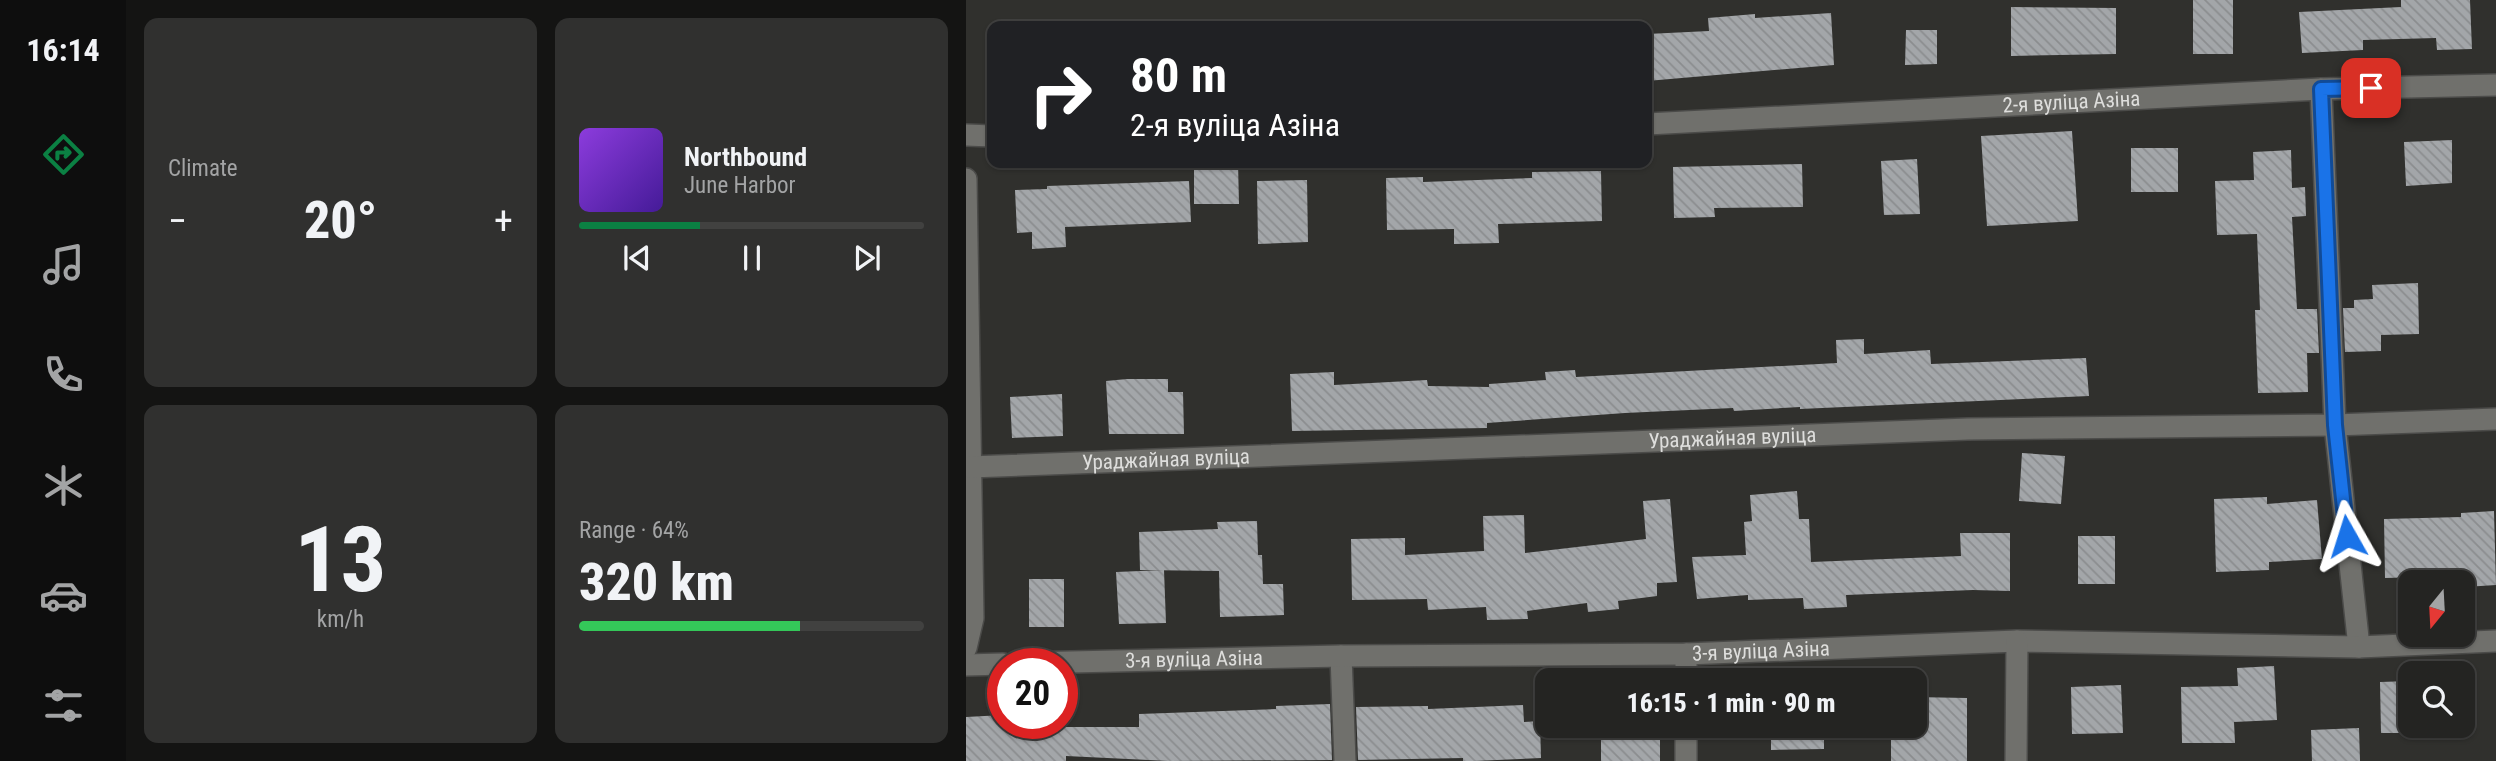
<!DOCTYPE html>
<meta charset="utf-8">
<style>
:root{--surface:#242422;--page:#30302f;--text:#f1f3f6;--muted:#a3a4a5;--line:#414140;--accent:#0b8043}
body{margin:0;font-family:"Roboto Condensed",sans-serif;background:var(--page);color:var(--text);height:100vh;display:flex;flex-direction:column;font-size:26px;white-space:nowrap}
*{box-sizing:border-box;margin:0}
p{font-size:23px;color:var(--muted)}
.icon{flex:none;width:38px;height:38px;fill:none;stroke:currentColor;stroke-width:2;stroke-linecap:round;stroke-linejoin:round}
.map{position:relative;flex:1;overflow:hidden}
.drawer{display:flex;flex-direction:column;gap:18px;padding:18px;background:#141413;width:840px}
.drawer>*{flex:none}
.banner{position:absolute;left:21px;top:21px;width:665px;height:147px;border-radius:14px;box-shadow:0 2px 5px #0004,0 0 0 2px var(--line);background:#202124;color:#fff;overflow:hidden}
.needle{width:46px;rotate:198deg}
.controls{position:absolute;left:1432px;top:570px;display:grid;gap:14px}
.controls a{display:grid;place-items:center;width:77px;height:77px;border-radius:14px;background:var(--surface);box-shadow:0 2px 5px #0004,0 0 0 2px var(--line);font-size:35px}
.speed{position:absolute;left:21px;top:648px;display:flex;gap:14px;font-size:35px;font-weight:700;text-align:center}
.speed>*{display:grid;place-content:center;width:91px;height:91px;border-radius:50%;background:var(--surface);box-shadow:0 2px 5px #0004,0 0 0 2px var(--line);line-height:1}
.speed .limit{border:10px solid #d22;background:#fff;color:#111}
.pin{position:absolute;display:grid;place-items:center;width:60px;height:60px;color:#fff;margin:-30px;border-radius:14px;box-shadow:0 4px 10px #0006}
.me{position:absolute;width:77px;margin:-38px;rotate:354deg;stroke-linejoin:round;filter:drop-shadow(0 0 5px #0008)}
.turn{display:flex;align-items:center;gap:24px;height:147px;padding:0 28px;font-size:32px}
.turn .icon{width:91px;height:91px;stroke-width:2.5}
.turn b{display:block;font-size:49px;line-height:60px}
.big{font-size:52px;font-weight:800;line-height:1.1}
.drawer .card{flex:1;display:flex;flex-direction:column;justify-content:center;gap:10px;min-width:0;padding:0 24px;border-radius:14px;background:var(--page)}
.drawer .dial{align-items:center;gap:0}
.dial b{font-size:91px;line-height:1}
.song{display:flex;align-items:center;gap:21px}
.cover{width:84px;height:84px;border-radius:10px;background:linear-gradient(135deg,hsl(270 70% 55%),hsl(260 70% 35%))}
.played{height:7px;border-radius:4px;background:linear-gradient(90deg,var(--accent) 35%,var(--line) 35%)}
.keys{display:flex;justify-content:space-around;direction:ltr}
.heat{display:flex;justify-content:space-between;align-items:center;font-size:38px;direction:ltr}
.charge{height:10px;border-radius:5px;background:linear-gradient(90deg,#34c759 64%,var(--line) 0)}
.drawer .tiles{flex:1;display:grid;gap:18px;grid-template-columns:repeat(2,1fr)}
.trip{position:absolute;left:569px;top:668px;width:392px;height:70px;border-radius:14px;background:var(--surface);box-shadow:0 2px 5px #0004,0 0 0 2px var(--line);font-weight:800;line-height:70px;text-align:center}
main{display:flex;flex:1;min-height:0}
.dock{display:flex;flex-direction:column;width:126px;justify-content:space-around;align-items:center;background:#0e0e0e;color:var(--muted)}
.dock .icon{width:49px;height:49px}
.dock .on{color:var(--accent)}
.dock b{font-size:32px;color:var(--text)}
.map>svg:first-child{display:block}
</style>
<main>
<nav class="dock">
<b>16:14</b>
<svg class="icon on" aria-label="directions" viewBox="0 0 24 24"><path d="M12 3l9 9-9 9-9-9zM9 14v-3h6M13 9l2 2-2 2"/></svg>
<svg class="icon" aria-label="music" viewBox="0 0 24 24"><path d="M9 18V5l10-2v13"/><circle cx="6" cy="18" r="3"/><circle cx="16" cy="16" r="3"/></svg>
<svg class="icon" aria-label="phone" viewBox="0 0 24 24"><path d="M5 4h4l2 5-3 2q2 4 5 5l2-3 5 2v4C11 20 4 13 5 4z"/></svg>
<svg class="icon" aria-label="climate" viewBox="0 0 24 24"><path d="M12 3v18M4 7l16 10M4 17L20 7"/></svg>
<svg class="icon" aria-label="car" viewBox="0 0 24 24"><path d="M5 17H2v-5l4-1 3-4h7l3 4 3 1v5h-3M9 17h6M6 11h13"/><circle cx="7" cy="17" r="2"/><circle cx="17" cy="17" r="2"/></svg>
<svg class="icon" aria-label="filters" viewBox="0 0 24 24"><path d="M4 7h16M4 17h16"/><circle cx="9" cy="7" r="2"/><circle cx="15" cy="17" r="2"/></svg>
</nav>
<section class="drawer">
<div class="tiles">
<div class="card"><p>Climate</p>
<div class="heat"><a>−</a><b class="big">20°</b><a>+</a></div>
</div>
<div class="card">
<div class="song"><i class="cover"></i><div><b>Northbound</b><p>June Harbor</p></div></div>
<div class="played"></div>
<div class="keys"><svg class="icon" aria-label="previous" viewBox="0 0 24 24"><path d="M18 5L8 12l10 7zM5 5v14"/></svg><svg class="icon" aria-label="pause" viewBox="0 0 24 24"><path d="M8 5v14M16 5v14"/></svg><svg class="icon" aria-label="next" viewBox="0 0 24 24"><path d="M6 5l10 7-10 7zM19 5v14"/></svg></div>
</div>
<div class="card dial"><b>13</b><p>km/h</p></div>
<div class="card"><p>Range · 64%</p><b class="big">320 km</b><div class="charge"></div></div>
</div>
</section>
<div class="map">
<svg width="1530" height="761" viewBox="0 0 1530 761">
<defs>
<pattern id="building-back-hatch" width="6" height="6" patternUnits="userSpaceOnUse" patternTransform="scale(1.75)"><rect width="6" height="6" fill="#a3a6a9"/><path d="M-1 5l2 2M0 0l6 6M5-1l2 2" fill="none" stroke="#8b8d8f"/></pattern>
</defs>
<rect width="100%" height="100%" fill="#30302d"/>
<!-- building -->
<g fill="url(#building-back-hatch)">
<rect x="1227" y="0" width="40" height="54"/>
<polygon points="1435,0 1504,0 1506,49 1471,50 1470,38 1397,40 1397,50 1336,53 1333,12 1435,7"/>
<polygon points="1045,7 1150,8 1150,54 1045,56"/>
<polygon points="865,13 868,65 681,81 681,34 743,31 742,18 789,14 789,18"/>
<polygon points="940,30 971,30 971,64 939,65"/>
<polygon points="1106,131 1112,221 1021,226 1015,136"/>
<polygon points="1486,140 1486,183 1440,186 1438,142"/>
<rect x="1165" y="148" width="47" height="44"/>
<polygon points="1325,150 1326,188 1339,187 1340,216 1326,217 1331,309 1351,309 1353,353 1341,353 1342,392 1292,393 1289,310 1294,310 1291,234 1251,235 1249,181 1288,180 1287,152"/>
<polygon points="951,159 954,214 918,215 915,161"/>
<polygon points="228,163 272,163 273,204 228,204"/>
<polygon points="836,164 837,207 748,208 749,217 708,218 707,167"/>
<polygon points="635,171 636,221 532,224 533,243 488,244 488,229 421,230 420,178 457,177 457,182 566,178 566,172"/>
<polygon points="341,180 342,242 292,244 291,181"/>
<polygon points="223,181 225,222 99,227 100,247 66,249 66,232 51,233 49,190 81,189 81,186"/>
<polygon points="1452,283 1453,334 1415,335 1415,351 1379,352 1377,308 1388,308 1388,300 1407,299 1406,285"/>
<polygon points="898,339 898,354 964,350 965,364 1120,358 1123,396 834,409 834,407 768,411 767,408 659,413 521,423 521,428 326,431 324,374 368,372 368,385 461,380 462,386 523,387 523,384 580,380 579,372 609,370 610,377 871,363 870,340"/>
<polygon points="161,379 202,379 202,392 217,392 218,434 143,434 140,381"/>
<polygon points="96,394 97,436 46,438 44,397"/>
<polygon points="1056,453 1099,456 1095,504 1053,501"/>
<polygon points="831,491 833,519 843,519 845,562 995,556 994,533 1044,533 1044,591 1007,590 880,595 881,607 838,609 837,598 782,600 782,595 731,599 726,557 780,555 778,522 786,521 784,495"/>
<polygon points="1301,497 1301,504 1351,500 1356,559 1303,562 1303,570 1250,572 1248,499"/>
<polygon points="704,499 711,582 691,583 691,596 652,601 653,609 622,612 621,603 561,611 562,619 521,620 520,607 462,610 461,599 386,600 385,539 439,538 439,555 518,551 517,516 558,515 559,553 680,539 677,501"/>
<polygon points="1528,511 1530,585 1499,587 1499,576 1419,578 1418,519 1495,517 1495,513"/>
<polygon points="291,521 292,555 296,555 297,584 317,584 318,615 254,617 253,571 174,570 173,532 252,529 251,522"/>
<rect x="1112" y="536" width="37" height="48"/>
<polygon points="198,570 200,623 153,624 150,572"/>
<rect x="63" y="579" width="35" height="48"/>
<polygon points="1308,666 1311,720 1268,722 1269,743 1216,743 1215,687 1272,686 1271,668"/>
<polygon points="1444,681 1444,733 1415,733 1414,682"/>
<polygon points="1155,685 1157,733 1106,734 1105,687"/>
<polygon points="948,697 1001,698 1001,761 925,761 925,726 948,726"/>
<polygon points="364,704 366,760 203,761 100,756 100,761 0,761 0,717 37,715 37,723 99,723 99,727 173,727 173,714 310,709 310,706"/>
<polygon points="557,705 558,722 574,721 575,758 508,761 497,761 497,758 392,760 390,707 462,706 462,709"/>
<rect x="635" y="726" width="59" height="35"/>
<polygon points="805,726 858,726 858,749 805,750"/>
<polygon points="1393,728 1394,761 1346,761 1345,730"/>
</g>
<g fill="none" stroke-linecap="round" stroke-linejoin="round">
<defs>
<g id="minor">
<polyline points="1355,89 1369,425 1393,647"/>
<path id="s1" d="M681,124L1355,89L1530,85"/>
<polyline points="0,135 26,136"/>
<polyline points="0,179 7,618 0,648"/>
<path id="s2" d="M4,467L1002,429L1369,425L1530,419"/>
<polyline points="720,654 720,681"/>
<polyline points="375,656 379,761"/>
<path id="s3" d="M60,663L375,656L720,654L1051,641L1393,647L1530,641"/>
<polyline points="0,665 37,664"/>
<polyline points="720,726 720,761"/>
<polyline points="1050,761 1051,641"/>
</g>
</defs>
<!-- minor casing -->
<use href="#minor" stroke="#4b4b49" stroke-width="24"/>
<!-- minor -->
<use href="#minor" stroke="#70706c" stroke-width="21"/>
</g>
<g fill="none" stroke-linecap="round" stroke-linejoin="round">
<defs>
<polyline id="route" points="1381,536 1369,425 1355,89 1405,88"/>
</defs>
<!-- route casing -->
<use href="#route" stroke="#114b97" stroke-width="18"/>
<!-- route -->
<use href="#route" stroke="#1a73e8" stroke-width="12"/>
</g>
<g text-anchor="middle" stroke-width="7" stroke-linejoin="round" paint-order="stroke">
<!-- street labels -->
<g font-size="21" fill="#dededc" stroke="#30302d">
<text dy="7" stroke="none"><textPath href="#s1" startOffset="425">2-я вуліца Азіна</textPath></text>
<text dy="7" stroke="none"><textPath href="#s2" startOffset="763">Ураджайная вуліца</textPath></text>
<text dy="7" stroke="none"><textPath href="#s2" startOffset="196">Ураджайная вуліца</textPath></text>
<text dy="7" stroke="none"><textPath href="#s3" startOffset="735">3-я вуліца Азіна</textPath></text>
<text dy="7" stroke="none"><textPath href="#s3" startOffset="168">3-я вуліца Азіна</textPath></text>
</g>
</g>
</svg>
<div class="controls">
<a><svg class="needle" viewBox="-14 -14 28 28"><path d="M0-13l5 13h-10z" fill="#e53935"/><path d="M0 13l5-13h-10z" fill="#a3a4a5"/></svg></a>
<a><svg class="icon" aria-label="search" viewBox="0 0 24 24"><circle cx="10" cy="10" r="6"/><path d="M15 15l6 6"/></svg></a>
</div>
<div class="speed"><div class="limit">20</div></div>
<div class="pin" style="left:1405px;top:88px;background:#d93025"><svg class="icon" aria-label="arrive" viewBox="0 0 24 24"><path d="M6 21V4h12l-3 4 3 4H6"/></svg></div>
<svg class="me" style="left:1381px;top:536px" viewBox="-20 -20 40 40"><path d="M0-17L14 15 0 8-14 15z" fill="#1a73e8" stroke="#fff" stroke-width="4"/></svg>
<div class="trip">16:15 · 1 min · 90 m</div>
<div class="banner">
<div class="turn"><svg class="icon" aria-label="right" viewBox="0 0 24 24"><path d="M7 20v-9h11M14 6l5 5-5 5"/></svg><div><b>80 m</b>2-я вуліца Азіна</div></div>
</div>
</div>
</main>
